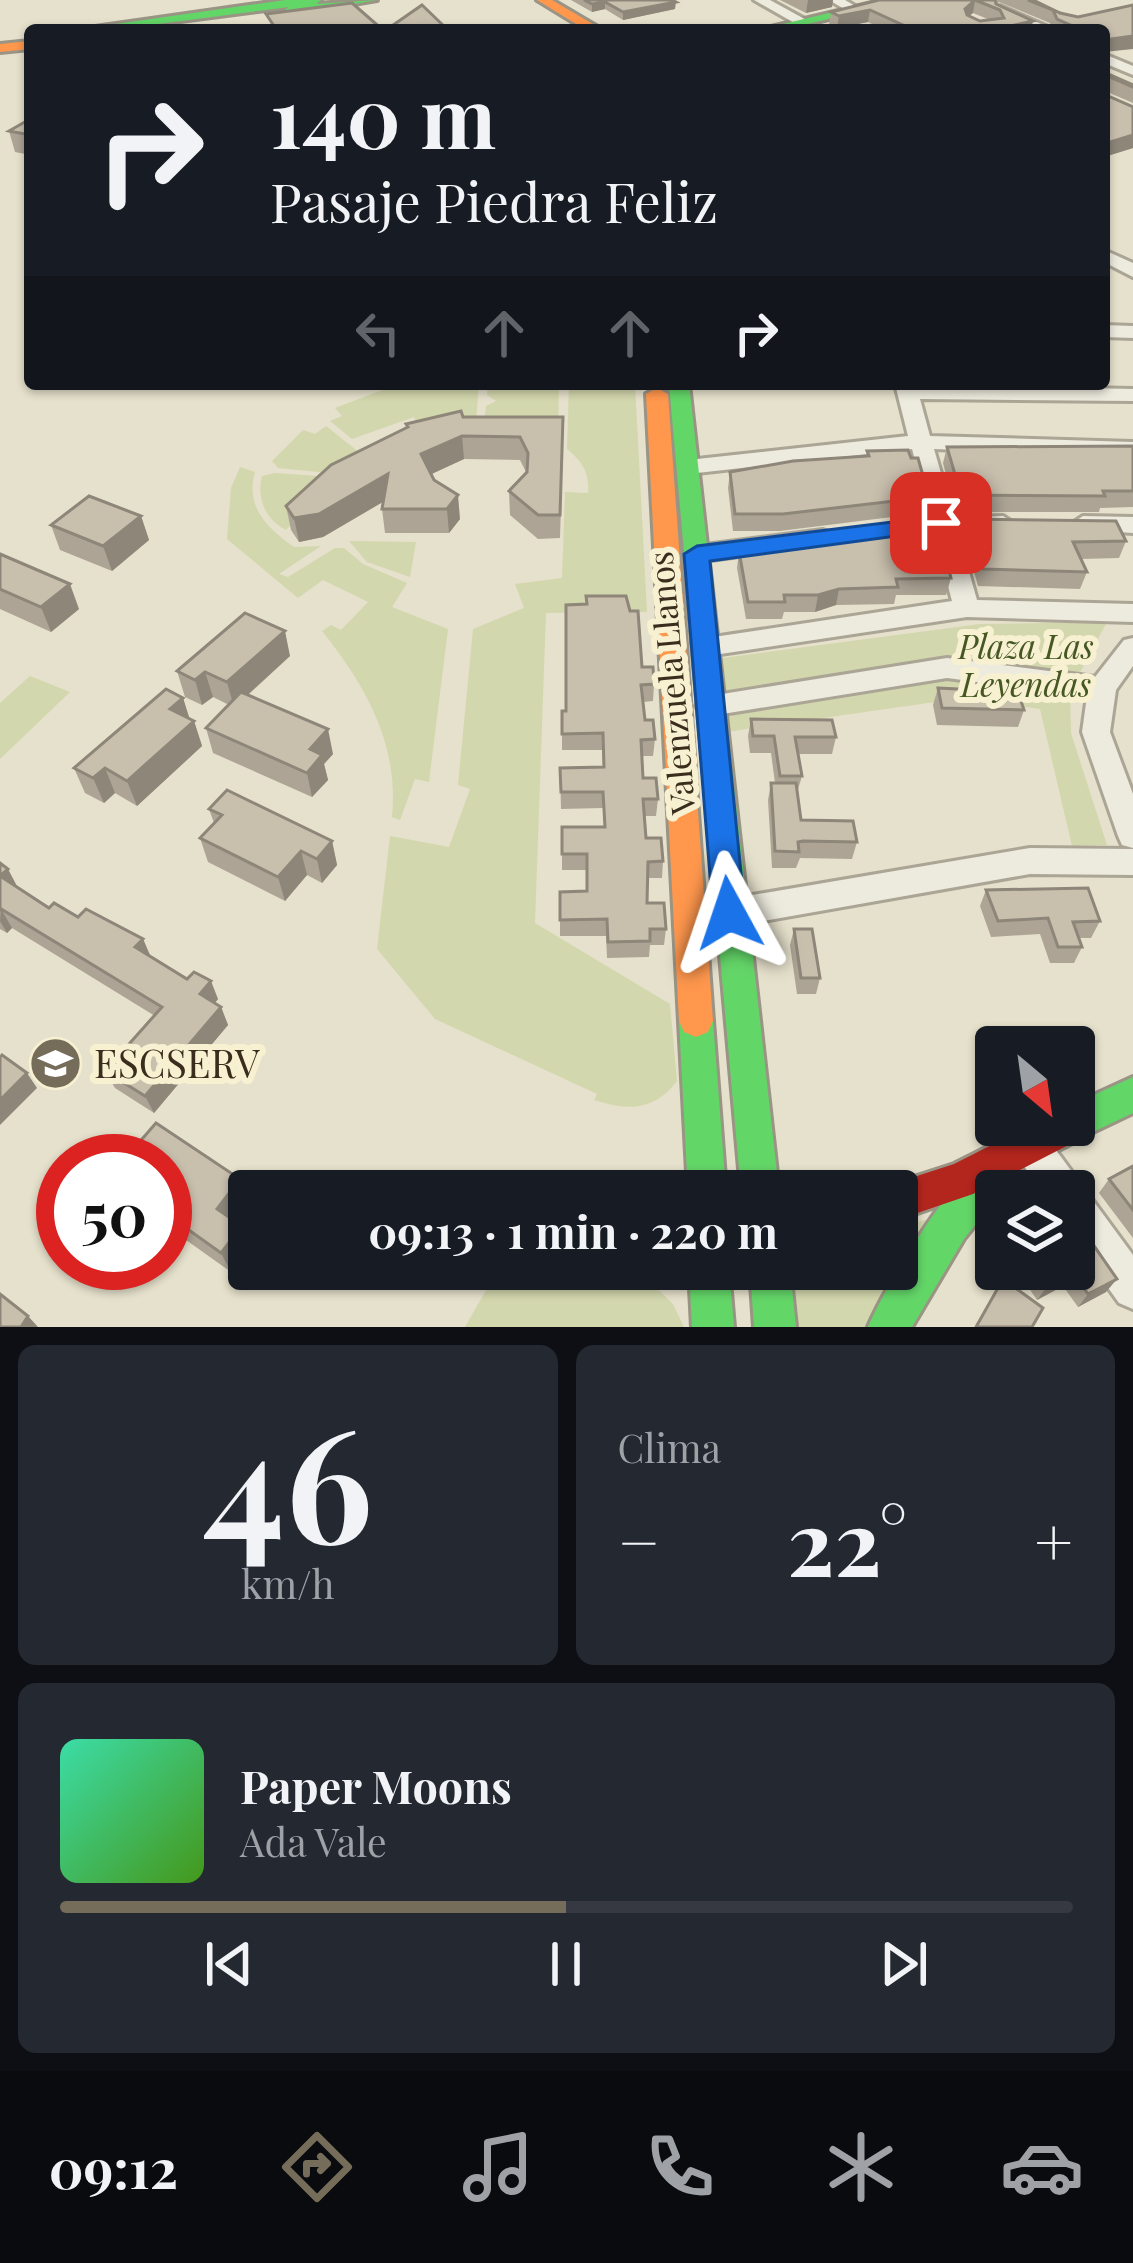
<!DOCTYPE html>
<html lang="es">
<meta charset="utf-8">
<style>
:root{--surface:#171b24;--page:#242831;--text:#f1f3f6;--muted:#9ea1a6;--line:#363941;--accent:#766c5a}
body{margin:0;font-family:"Playfair Display",serif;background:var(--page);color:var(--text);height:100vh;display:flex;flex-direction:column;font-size:45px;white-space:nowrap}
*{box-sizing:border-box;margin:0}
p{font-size:39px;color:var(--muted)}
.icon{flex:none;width:66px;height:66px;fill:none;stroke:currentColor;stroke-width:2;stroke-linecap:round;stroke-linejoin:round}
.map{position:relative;height:1327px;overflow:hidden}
.panel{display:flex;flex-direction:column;gap:18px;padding:18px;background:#0d0f14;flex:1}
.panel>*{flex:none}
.guide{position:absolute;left:24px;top:24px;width:1086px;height:366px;border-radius:12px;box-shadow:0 3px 9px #0004;background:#171b24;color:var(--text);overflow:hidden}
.needle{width:78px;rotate:151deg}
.fabs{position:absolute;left:975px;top:1026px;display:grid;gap:24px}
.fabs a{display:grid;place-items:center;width:120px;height:120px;border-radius:12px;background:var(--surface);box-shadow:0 3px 9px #0004;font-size:60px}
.speed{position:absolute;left:36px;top:1134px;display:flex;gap:24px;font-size:60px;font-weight:700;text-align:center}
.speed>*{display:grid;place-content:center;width:156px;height:156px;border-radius:50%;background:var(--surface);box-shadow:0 3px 9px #0004;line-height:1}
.speed .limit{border:18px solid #d22;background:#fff;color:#111}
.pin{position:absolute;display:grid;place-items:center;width:102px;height:102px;color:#fff;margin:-51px;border-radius:24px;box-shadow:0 6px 18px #0006}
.me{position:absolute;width:132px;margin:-66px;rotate:355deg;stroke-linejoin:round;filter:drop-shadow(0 0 9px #0008)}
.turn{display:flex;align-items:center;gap:42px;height:252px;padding:0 48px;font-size:54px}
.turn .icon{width:156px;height:156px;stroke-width:2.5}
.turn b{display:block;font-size:84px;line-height:102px}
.lanes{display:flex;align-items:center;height:114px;padding:0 48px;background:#0003;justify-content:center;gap:60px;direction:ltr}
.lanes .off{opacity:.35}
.big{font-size:90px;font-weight:700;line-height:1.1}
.panel .tile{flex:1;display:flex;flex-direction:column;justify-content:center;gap:18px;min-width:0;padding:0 42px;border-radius:18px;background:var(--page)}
.panel .dial{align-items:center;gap:0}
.dial b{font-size:156px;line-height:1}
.song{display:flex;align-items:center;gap:36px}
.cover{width:144px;height:144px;border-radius:18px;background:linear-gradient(135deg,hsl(160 70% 55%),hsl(100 70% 35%))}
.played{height:12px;border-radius:6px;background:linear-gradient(90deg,var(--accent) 50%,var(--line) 50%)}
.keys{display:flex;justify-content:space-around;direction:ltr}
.heat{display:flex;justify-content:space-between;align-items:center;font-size:66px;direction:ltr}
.panel .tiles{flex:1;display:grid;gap:18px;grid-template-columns:1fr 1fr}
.tile:last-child{grid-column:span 2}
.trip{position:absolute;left:228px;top:1170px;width:690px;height:120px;border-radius:12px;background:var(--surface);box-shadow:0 3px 9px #0004;font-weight:700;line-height:120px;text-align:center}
.tab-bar{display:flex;height:192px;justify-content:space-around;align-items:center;background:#090b0e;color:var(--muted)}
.tab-bar .icon{width:84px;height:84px}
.tab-bar .selected{color:var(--accent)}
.tab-bar b{font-size:54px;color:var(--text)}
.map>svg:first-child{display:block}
</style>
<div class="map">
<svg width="1133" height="1327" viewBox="0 0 1133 1327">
<rect width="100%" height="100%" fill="#e6e1cc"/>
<!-- green -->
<g fill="#d3d7ad">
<polygon points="398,384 479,384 476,422 420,430 414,417 352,439 330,421 342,416 335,408"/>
<polygon points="488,384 559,384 558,436 483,433 486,406 496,401 487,395"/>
<path d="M569,384H635L647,612L546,613L535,923L670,1004L677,1081C654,1111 629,1111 594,1100L597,1094L435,1019L377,949L390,836L449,847L470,789L458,785L473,629L524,608L515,584L562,578L565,492L588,493C590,473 582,461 567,449Z"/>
<polygon points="326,426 365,457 338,474 278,468 272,461 303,430 315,434"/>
<path d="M240,467L255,472C245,507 267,528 294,547L321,546L279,574L288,577L335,548H344L363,564L407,583L392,607L448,629L429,782L415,779L400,820L392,817C399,744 366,686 322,631L331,625L341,630L368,602L323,580L298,598L227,539L231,488Z"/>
<path d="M275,473L334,477L286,530C266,520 256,499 262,476Z"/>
<polygon points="349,541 416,542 410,577 367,562"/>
<polygon points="1107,622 1070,691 1071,733 1107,845 1072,846 1040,709 963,698 712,734 707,660 980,624"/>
<polygon points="30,676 70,692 0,759 0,703"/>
<polygon points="945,1217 871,1327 792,1327 787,1269 897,1269 897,1225"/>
<polygon points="498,1269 637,1269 673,1304 684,1327 465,1327"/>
</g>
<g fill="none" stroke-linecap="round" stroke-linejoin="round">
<defs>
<g id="street">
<polygon points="754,0 770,0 810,22 798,25"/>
<polygon points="829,0 845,0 862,10 851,13"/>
<polygon points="1000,6 1048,27 1050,30 1032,30 995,13"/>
<polygon points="1104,54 1133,66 1133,75 1104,63"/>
<polygon points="1104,250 1133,263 1133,277 1104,262"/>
<polygon points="1104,325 1133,326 1133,338 1104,337"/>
<polygon points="895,384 1133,389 1133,401 920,399 930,436 1133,442 1133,456 934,449 954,518 1003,516 1015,524 1003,532 958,533 977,600 1133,604 1133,622 967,617 707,656 698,654 694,647 698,640 707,638 952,601 934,534 903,536 891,528 903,520 931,519 912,449 688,474 677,467 688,460 908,436"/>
<polygon points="1083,516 1133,517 1133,533 1075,529 1071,524"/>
<polygon points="823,530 832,533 835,538 832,543 697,562 685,554 697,546"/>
<polygon points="1133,638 1133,666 1116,690 1110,732 1133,794 1133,848 1122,845 1118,836 1082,732 1087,696 947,678 710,716 700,713 696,706 700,699 710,696 947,658 1095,677 1124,640"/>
<polygon points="1030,848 1133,849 1133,875 1030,874 729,927 718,923 713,913 718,903 729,899"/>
<polygon points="1029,1126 1042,1131 1133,1255 1133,1309 1119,1303 1074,1240 1074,1191 1040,1191 1010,1144 1016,1131"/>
</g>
<g id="fast">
<polygon points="285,0 321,0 316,4 377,0 289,15 283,11 289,7 112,30 74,30"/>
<polygon points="884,0 907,0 783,30 758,30"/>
<polygon points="669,384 689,384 779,1191 741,1191"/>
<polygon points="696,1005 708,1010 713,1021 726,1191 688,1191 679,1021 684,1010"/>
<polygon points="1133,1077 1133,1113 1074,1141 1061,1136 1056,1125 1074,1125 1074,1104"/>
<path d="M1002,1143L1015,1149L1021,1162L1003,1191H996V1199L964,1239L912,1327H868C886,1284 961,1160 1002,1143Z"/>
<polygon points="689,1269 729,1269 734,1327 692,1327"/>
<polygon points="750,1269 790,1269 796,1327 754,1327"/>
</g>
<g id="slow">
<polygon points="537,0 552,0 603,30 586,30"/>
<polygon points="30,41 30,49 0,52 0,44"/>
<polygon points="657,388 668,394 713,1021 708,1032 696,1037 684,1032 679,1021 646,394"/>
</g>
<polygon id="jam" points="1074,1109 1082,1112 1087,1125 1082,1138 973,1194 897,1220 897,1191 882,1191 883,1187 954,1164 1031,1125 1074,1125"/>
</defs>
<!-- street casing -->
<use href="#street" stroke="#aba596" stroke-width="6"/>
<!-- fast casing -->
<use href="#fast" stroke="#9a9485" stroke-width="6"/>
<!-- slow casing -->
<use href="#slow" stroke="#9a9485" stroke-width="6"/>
<!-- jam casing -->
<use href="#jam" stroke="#9a9485" stroke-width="6"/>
<!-- street -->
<use href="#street" fill="#edeade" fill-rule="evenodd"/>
<!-- fast -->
<use href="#fast" fill="#63d668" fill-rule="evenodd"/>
<!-- slow -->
<use href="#slow" fill="#ff974d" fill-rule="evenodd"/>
<!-- jam -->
<use href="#jam" fill="#b3261e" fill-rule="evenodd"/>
</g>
<!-- wall -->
<g fill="#ada495" fill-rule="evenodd">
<polygon points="571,0 672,0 675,9 623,20 605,9 592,12"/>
<polygon points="780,0 833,0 832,7 806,13"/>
<path d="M880,0H1033L1104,30H1053L1050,23L999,2L996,5L1031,30H884L868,22L837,28L829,25L831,12ZM973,13L990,20L980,21L969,16Z"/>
<polygon points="1104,72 1133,85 1133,103 1105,91 1106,95 1133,107 1133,148 1104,157"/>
<polygon points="30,119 30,155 15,152 9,131"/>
<polygon points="463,417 563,441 560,538 538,539 510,515 509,491 526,472 520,460 464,459 431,474 460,519 449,533 385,533 382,509 383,502 323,537 299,542 291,530 286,506 407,428 406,424"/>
<polygon points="1133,446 1133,507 1100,508 1099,512 956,512 943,463 947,447"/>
<polygon points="867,451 929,497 924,513 780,531 733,531 728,488 730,472 866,457"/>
<polygon points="141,516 149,540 112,571 60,550 51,525"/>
<polygon points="969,519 1126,541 1119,558 1080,559 1087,572 1080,589 978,586 964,536"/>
<polygon points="788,538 951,578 946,595 896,595 894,604 836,605 815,612 784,612 782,619 746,619 737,568 739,551 786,548"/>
<polygon points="0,554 79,609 51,632 0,609"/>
<polygon points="290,656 248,695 333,754 324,764 328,780 312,797 213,753 206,728 229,705 213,697 202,705 185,697 177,671"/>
<polygon points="642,667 654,684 653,701 643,702 645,720 655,739 653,756 642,756 643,778 658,799 656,816 644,816 646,838 663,861 662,878 648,878 647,903 666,929 664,945 650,945 649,957 607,958 606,936 560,936 560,892 586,891 586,870 562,870 562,827 604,827 603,808 561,809 560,768 603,767 602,750 562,750 562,711 566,711"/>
<polygon points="938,688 1024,710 1018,727 937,725 933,705"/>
<polygon points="183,698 189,719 194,721 202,746 137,806 115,793 104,803 85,793 74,768"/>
<polygon points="751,719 836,737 832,754 798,754 802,776 797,793 801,820 857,842 852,859 800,858 796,868 772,868 768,800 771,783 775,783 771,753 750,753 748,736"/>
<polygon points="209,809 332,841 337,865 322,883 307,875 285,901 208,862 200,838 214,823"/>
<polygon points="0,863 18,888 49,908 143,939 151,957 218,999 215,1003 221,1007 228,1025 154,1113 115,1088 105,1071 155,1016 12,928 7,933 0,929"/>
<polygon points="986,890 1100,921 1091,938 1079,938 1082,947 1074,963 1050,963 1040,934 991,937 980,906"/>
<polygon points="794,929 820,978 816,994 797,994 790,945"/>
<polygon points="156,1123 240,1179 249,1200 233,1220 242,1226 249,1242 249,1248 231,1272 165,1225 165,1161 100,1161 115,1144 129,1154"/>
<polygon points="1133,1166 1133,1238 1099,1193 1109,1179"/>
<polygon points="1016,1269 1074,1269 1106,1292 1078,1307 1063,1286 1037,1300"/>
</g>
<!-- shaded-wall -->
<g fill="#8d8679">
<polygon points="808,0 833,0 832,7 806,13"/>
<polygon points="975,0 973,13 962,21 965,9"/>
<polygon points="605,2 605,9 592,12 592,4"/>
<polygon points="676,2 675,9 623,20 623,12"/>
<polygon points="870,10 868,22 837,28 839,16"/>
<polygon points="1033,21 1031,30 993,30"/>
<polygon points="1133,36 1133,49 1104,52 1104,40"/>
<polygon points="1133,135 1133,148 1104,157 1104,144"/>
<polygon points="462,436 464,459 423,478 421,454"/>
<polygon points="388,474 391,497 323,537 299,542 294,518"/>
<polygon points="458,495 460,519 449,533 447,509"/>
<polygon points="141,516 149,540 112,571 103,546"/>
<polygon points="70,584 79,609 51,632 41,607"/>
<polygon points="839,589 836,605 815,612 818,595"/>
<polygon points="285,631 290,656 234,707 227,682"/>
<polygon points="205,672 213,697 202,705 195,680"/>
<polygon points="183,698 191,723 170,709"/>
<polygon points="194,721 202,746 137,806 127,781"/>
<polygon points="328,729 333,754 324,764 328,780 312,797 307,773 310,749"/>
<polygon points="105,768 115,793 104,803 93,778"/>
<polygon points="332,841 337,865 322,883 317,859"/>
<polygon points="301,851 307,875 285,901 278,877"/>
<polygon points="8,869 18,888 0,876"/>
<polygon points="1,909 12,928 7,933 0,921"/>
<polygon points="143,939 151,958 135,947"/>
<polygon points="211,981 218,999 207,1012 200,994"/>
<polygon points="221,1007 228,1025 154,1113 145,1096"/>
<polygon points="27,1073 37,1088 0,1125 0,1100"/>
<polygon points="240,1179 249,1200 227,1229 217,1209"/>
<polygon points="242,1226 249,1242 249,1248 231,1272 221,1253"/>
<polygon points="1073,1273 1063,1286 1037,1300 1046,1288"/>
<polygon points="1117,1279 1106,1292 1078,1307 1088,1294"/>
<polygon points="28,1316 38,1327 20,1327"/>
</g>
<!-- building -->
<g fill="#c9bfad" stroke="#8d8679" stroke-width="3" fill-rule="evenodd">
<polygon points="584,0 672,0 676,2 623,12 605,2 592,4"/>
<path d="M879,0H995L996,4L1033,21L993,30H914L870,10L839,16L831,12ZM975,0L1000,10L1004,18L980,21L967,15L965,9Z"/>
<polygon points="1028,0 1033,0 1060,13 1078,17 1133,5 1133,36 1104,40 1104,30 1082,30 1057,19 1053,10"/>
<polygon points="352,3 383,30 246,30 274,26 266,14"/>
<polygon points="422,5 448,30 386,30"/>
<polygon points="1104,72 1133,85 1133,87 1110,77 1104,81"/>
<polygon points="1104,84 1106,95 1133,107 1133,135 1104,144"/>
<polygon points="30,119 30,135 9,131"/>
<polygon points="461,411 463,417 563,417 560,515 538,515 509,491 527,472 528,453 520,437 462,436 421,454 434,480 458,495 447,509 382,509 388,474 319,514 294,518 286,506 331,465 408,427 406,424"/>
<polygon points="1133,446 1133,491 1103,491 1105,496 961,495 947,447"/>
<polygon points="908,450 911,458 918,458 929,497 783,514 735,514 730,472 793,461 869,456 867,451"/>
<polygon points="89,496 141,516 103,546 51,525"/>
<polygon points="935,519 951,578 896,579 898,587 839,589 818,595 784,595 785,602 748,602 739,551 755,552 754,548 790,549 788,538"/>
<polygon points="969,519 1116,521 1126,541 1073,542 1087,572 983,569"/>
<polygon points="0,554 70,584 41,607 0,589"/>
<polygon points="586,596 626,596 630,611 638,611 642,667 653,667 654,684 641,685 645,720 653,720 655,739 641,740 643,778 656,778 658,799 643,799 646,838 661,838 663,861 648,862 647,903 664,903 666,929 650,929 650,941 608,942 607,919 560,920 560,892 587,891 587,854 562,854 562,827 605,827 603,792 561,792 560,768 604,767 603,733 562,734 562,711 566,711 566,605 587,604"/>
<polygon points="245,613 285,631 227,682 205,672 195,680 177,671"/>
<polygon points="938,688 1018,692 1024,710 942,708"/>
<polygon points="166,689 183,698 170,709 194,721 127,781 105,768 93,778 74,768"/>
<polygon points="241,692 328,729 310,749 322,755 307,773 206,728"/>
<polygon points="751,719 832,720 836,737 795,737 802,776 780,776 774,736 753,736"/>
<polygon points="771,783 796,783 801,820 853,821 857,842 803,841 798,842 799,852 775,851"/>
<polygon points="227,790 332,841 317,859 301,851 278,877 200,838 222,815 209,809"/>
<polygon points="0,863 8,869 0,876"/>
<polygon points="0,876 49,908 54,903 78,917 86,909 143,939 135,947 187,979 194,972 211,981 200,994 221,1007 145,1096 105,1071 162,1007 1,909 0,911"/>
<polygon points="1088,888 1100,921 1073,922 1082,947 1058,947 1048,918 998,921 986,890"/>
<polygon points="794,929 812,929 820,978 801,978"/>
<polygon points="2,1055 27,1073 0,1100 0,1057"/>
<polygon points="156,1123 240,1179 217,1209 242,1226 221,1253 165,1213 165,1161 100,1161 115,1144 129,1154"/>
<polygon points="1133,1166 1133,1210 1109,1179"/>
<polygon points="1079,1224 1117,1279 1088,1294 1073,1273 1046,1288 1034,1269 1074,1269 1074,1227"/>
<polygon points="1003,1279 1043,1308 1032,1327 976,1327"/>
<polygon points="0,1294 28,1316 21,1327 0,1327"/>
</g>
<!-- route -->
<polygon fill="#1a73e8" stroke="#114b97" stroke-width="3" points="941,516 949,518 949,529 710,561 745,913 741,922 729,926 717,922 713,913 684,554 697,546"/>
<!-- icons -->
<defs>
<symbol id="school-disc" viewBox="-11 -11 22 22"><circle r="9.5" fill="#766c5a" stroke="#f7f0d1"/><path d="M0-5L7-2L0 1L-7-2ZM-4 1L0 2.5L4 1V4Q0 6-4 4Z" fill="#fff"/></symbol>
</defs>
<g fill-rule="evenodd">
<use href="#school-disc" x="26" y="1034" width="59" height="59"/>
</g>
<g text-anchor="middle" stroke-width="12" stroke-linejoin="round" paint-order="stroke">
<!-- park labels -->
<g font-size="33" font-style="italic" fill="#455722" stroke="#f7f0d1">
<text x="1026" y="659">Plaza Las<tspan x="1026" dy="38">Leyendas</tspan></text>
</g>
<!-- street labels -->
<g font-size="33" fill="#3a2d1d" stroke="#f7f0d1">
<text transform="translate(672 683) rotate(-95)" y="12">Valenzuela Llanos</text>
</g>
<!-- near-poi labels -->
<g font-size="39" fill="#3a2d1d" stroke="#f7f0d1" text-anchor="start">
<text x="94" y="1078">ESCSERV</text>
</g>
</g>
</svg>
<div class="fabs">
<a><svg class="needle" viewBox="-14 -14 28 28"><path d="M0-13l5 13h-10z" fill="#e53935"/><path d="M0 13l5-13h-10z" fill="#9ea1a6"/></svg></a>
<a><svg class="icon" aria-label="layers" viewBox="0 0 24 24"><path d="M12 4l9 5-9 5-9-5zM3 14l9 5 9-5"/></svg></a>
</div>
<div class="speed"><div class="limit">50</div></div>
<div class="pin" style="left:941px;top:523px;background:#d93025"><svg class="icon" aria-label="arrive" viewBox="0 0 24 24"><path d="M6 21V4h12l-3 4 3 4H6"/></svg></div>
<svg class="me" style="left:729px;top:913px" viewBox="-20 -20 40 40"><path d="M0-17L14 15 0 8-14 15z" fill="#1a73e8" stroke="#fff" stroke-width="4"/></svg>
<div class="trip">09:13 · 1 min · 220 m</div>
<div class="guide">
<div class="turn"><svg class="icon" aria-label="right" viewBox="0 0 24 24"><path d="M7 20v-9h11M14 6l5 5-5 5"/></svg><div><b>140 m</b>Pasaje Piedra Feliz</div></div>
<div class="lanes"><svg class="icon off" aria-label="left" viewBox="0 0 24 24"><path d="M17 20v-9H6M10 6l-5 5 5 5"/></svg><svg class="icon off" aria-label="ahead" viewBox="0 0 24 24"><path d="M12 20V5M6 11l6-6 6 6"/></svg><svg class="icon off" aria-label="ahead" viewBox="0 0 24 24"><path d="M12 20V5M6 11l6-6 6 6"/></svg><svg class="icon" aria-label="right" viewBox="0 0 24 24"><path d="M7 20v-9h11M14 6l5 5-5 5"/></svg></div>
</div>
</div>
<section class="panel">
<div class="tiles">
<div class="tile dial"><b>46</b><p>km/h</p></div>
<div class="tile"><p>Clima</p>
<div class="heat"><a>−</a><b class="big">22°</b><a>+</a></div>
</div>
<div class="tile">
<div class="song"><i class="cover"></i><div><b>Paper Moons</b><p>Ada Vale</p></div></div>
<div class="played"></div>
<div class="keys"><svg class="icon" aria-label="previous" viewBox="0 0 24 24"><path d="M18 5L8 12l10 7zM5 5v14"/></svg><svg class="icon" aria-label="pause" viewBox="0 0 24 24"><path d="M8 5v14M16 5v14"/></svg><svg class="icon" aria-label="next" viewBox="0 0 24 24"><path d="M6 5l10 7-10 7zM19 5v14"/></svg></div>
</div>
</div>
</section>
<nav class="tab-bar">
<b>09:12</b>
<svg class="icon selected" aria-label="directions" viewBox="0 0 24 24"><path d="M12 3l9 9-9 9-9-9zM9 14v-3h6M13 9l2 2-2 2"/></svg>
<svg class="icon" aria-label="music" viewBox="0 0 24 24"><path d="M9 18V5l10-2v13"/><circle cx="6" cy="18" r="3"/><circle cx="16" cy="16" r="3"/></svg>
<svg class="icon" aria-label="phone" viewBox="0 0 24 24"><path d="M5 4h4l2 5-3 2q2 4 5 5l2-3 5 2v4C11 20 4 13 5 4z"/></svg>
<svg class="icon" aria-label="climate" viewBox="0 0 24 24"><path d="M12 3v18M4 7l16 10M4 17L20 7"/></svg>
<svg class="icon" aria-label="car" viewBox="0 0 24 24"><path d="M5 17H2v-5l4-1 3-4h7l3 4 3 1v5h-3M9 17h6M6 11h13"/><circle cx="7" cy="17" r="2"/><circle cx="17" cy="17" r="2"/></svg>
</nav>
